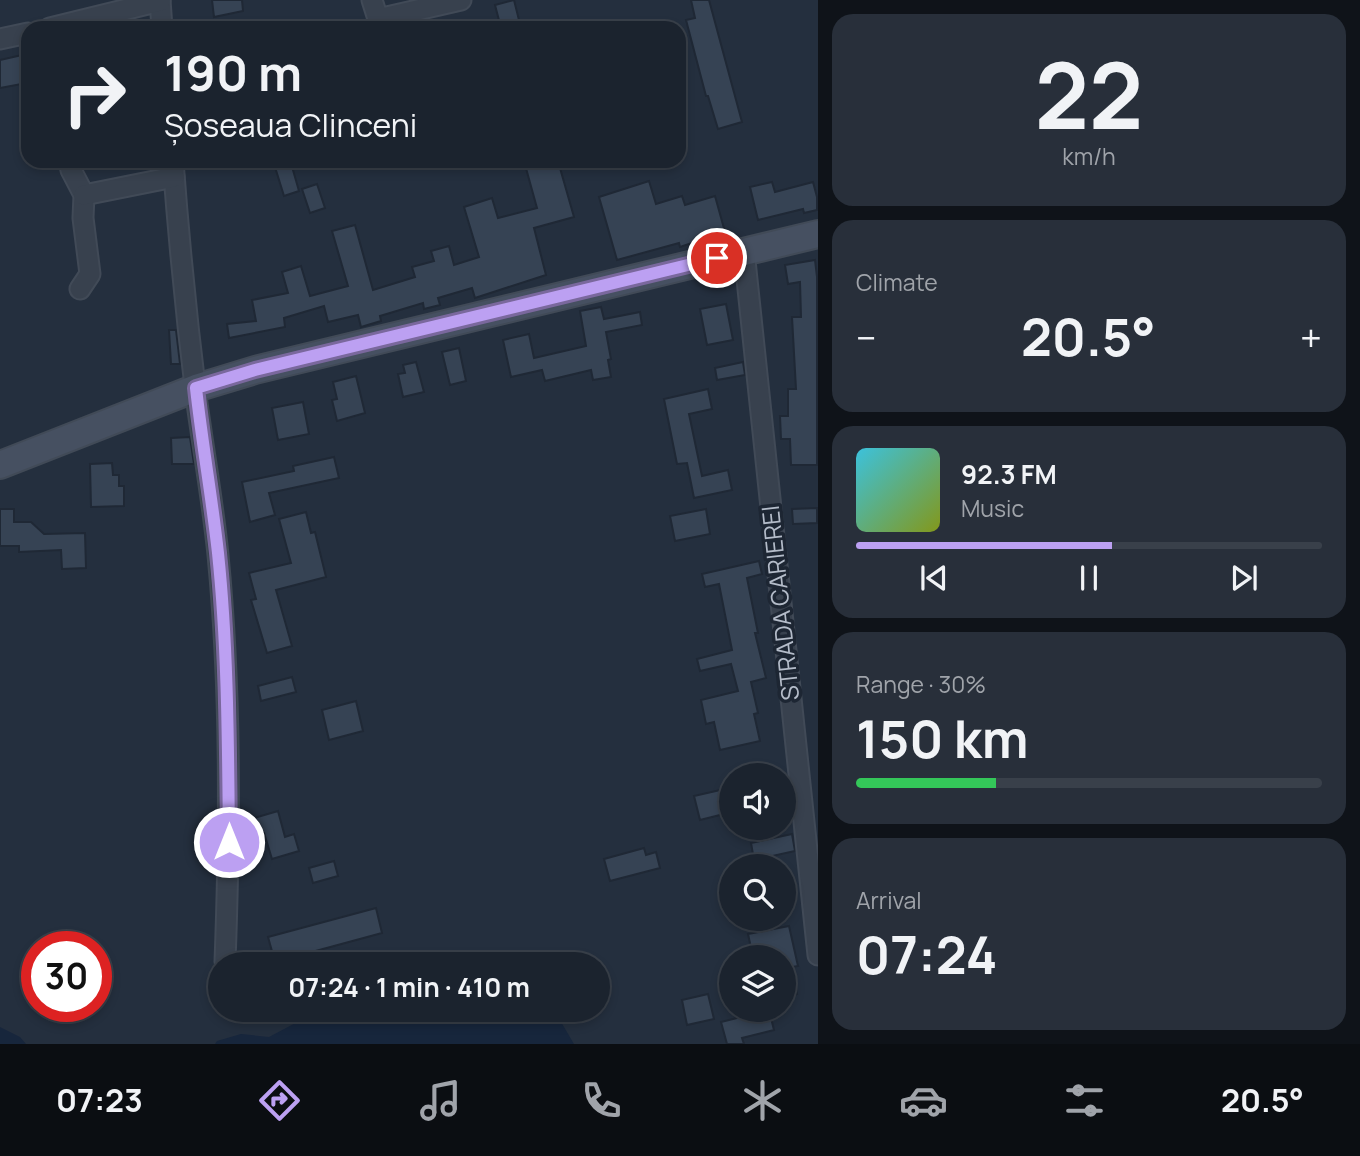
<!DOCTYPE html>
<meta charset="utf-8">
<style>
:root{--surface:#1b232e;--page:#282f3a;--text:#f1f3f6;--muted:#a0a4aa;--line:#39404a;--accent:#bca0f2}
body{margin:0;font-family:Manrope,sans-serif;background:var(--page);color:var(--text);height:100vh;display:flex;flex-direction:column;font-size:26px;white-space:nowrap}
*{box-sizing:border-box;margin:0}
p{font-size:23px;color:var(--muted)}
.icon{flex:none;width:38px;height:38px;fill:none;stroke:currentColor;stroke-width:2;stroke-linecap:round;stroke-linejoin:round}
.map{position:relative;flex:1;overflow:hidden}
.panel{display:flex;flex-direction:column;gap:14px;padding:14px;background:#0f1319;width:542px}
.panel>*{flex:none}
.banner{position:absolute;left:21px;top:21px;width:665px;height:147px;border-radius:21px;box-shadow:0 4px 10px #0003,0 0 0 2px var(--line);background:#1b232e;color:var(--text);overflow:hidden}
.controls{position:absolute;left:719px;top:763px;display:grid;gap:14px}
.controls a{display:grid;place-items:center;width:77px;height:77px;border-radius:50%;background:var(--surface);box-shadow:0 4px 10px #0003,0 0 0 2px var(--line);font-size:35px}
.speed{position:absolute;left:21px;top:931px;display:flex;gap:14px;font-size:35px;font-weight:700;text-align:center}
.speed>*{display:grid;place-content:center;width:91px;height:91px;border-radius:50%;background:var(--surface);box-shadow:0 4px 10px #0003,0 0 0 2px var(--line);line-height:1}
.speed .limit{border:10px solid #d22;background:#fff;color:#111}
.pin{position:absolute;display:grid;place-items:center;width:60px;height:60px;color:#fff;margin:-30px;border:4px solid #fff;border-radius:50%;box-shadow:0 2px 7px #0007}
.me{position:absolute;width:77px;margin:-38px;rotate:0deg;stroke-linejoin:round;filter:drop-shadow(0 0 5px #0008)}
.turn{display:flex;align-items:center;gap:24px;height:147px;padding:0 28px;font-size:32px}
.turn .icon{width:91px;height:91px;stroke-width:2.5}
.turn b{display:block;font-size:49px;line-height:60px}
.big{font-size:52px;font-weight:700;line-height:1.1}
.panel .widget{flex:1;display:flex;flex-direction:column;justify-content:center;gap:10px;min-width:0;padding:0 24px;border-radius:21px;background:var(--page)}
.panel .dial{align-items:center;gap:0}
.dial b{font-size:91px;line-height:1}
.song{display:flex;align-items:center;gap:21px}
.cover{width:84px;height:84px;border-radius:10px;background:linear-gradient(135deg,hsl(190 70% 55%),hsl(70 70% 35%))}
.played{height:7px;border-radius:4px;background:linear-gradient(90deg,var(--accent) 55%,var(--line) 55%)}
.keys{display:flex;justify-content:space-around;direction:ltr}
.heat{display:flex;justify-content:space-between;align-items:center;font-size:38px;direction:ltr}
.charge{height:10px;border-radius:5px;background:linear-gradient(90deg,#34c759 30%,var(--line) 0)}
.trip{position:absolute;left:208px;top:952px;width:402px;height:70px;border-radius:35px;background:var(--surface);box-shadow:0 4px 10px #0003,0 0 0 2px var(--line);font-weight:700;line-height:70px;text-align:center}
.menu{display:flex;height:112px;justify-content:space-around;align-items:center;background:#0b0e12;color:var(--muted)}
.menu .icon{width:49px;height:49px}
.menu .active{color:var(--accent)}
.menu b{font-size:32px;color:var(--text)}
main{display:flex;flex:1;min-height:0}
.map>svg:first-child{display:block}
</style>
<main>
<div class="map">
<svg width="818" height="1044" viewBox="0 0 818 1044">
<rect width="100%" height="100%" fill="#242f3e"/>
<!-- water -->
<g fill="#17263c">
<polygon points="320,1010 554,1010 574,1044 215,1044 217,1041 241,1034 269,1037"/>
<polygon points="0,1027 20,1037 26,1044 0,1044"/>
</g>
<!-- building -->
<g fill="#364354" stroke="#1f2835" stroke-width="2">
<polygon points="212,0 242,0 243,11 214,17"/>
<polygon points="514,0 521,28 501,28 495,5"/>
<polygon points="691,0 709,0 742,122 718,129 708,96 706,96 686,20 695,18"/>
<polygon points="22,55 27,83 0,88 0,60"/>
<polygon points="524,161 558,161 574,217 534,228 546,275 475,298 472,288 438,298 440,305 424,309 423,303 380,316 381,321 361,327 358,315 328,322 324,306 284,318 285,327 229,338 227,324 256,321 252,300 288,293 282,272 301,266 310,296 348,286 332,231 355,225 373,290 415,277 412,267 434,261 431,251 449,246 454,265 479,257 464,207 492,198 498,218 537,208"/>
<polygon points="291,163 299,191 284,196 275,167"/>
<polygon points="649,181 656,204 682,196 685,205 715,196 725,232 680,247 679,243 617,260 599,197"/>
<polygon points="772,182 775,192 813,182 817,197 817,210 804,213 803,209 758,220 750,187"/>
<polygon points="317,184 325,208 310,213 302,189"/>
<polygon points="815,260 817,277 817,465 791,465 790,439 781,439 780,416 788,416 788,389 796,389 792,317 801,317 800,282 788,284 785,265"/>
<polygon points="726,304 733,340 707,345 700,309"/>
<polygon points="601,307 604,319 640,312 642,325 606,332 611,359 608,360 611,377 593,380 591,370 545,381 542,370 511,377 503,340 529,334 534,358 586,346 580,311"/>
<polygon points="169,330 176,330 180,364 171,364"/>
<polygon points="459,348 466,381 450,385 442,352"/>
<polygon points="416,362 424,392 403,397 398,374 405,373 403,365"/>
<polygon points="743,362 745,375 717,380 715,368"/>
<polygon points="356,376 365,413 337,421 332,400 337,399 333,382"/>
<polygon points="708,389 712,409 689,414 702,476 728,470 732,490 694,498 687,463 677,464 664,399"/>
<polygon points="303,402 309,434 278,440 272,408"/>
<polygon points="190,437 194,464 172,464 171,438"/>
<polygon points="334,457 339,478 269,493 275,515 250,522 242,482 294,471 293,466"/>
<polygon points="112,463 113,475 119,475 119,486 124,486 124,506 91,507 90,464"/>
<polygon points="817,508 817,523 793,524 792,509"/>
<polygon points="0,509 14,509 14,522 31,522 44,534 85,533 86,568 62,569 61,550 19,552 19,546 0,546"/>
<polygon points="706,509 710,534 675,541 670,516"/>
<polygon points="306,512 311,533 315,532 326,577 276,590 292,646 267,653 251,600 256,599 249,573 291,563 279,519"/>
<polygon points="759,561 762,574 747,578 758,633 755,633 766,678 751,682 758,713 754,714 760,741 720,750 714,722 706,724 701,700 738,691 731,664 700,671 697,659 732,650 719,584 705,587 702,574"/>
<polygon points="292,677 296,692 261,701 258,686"/>
<polygon points="356,701 363,731 329,740 322,710"/>
<polygon points="729,788 732,812 700,820 694,796"/>
<polygon points="278,811 285,837 294,834 299,851 272,859 264,833 258,834 254,818"/>
<polygon points="792,834 795,851 754,860 751,843"/>
<polygon points="644,848 646,855 656,852 660,868 610,881 604,859"/>
<polygon points="334,861 338,876 313,883 309,868"/>
<polygon points="376,908 382,933 275,962 268,937"/>
<polygon points="789,926 798,966 792,967 797,994 784,997 784,957 753,957 748,934"/>
<polygon points="708,994 714,1019 687,1025 682,1000"/>
<polygon points="769,1010 774,1030 742,1038 744,1044 727,1044 721,1022"/>
</g>
<g fill="none" stroke-linecap="round" stroke-linejoin="round">
<defs>
<g id="street">
<polyline points="160,0 162,28"/>
<polyline points="372,0 378,19 461,0"/>
<polyline points="50,28 160,1"/>
<polyline points="0,39 28,33"/>
<polyline points="69,161 71,170 84,195 83,218 90,274 80,289"/>
<path d="M173,161C179,242 187,323 197,403C204,454 213,504 218,555C231,690 230,826 225,962"/>
<polyline points="84,195 174,177"/>
<polyline points="744,251 818,955"/>
</g>
<polyline id="secondary" points="0,465 196,388 255,370 818,234"/>
</defs>
<!-- street casing -->
<use href="#street" stroke="#414a57" stroke-width="23"/>
<!-- secondary casing -->
<use href="#secondary" stroke="#414a57" stroke-width="30"/>
<!-- street -->
<use href="#street" stroke="#38414e" stroke-width="19"/>
<!-- secondary -->
<use href="#secondary" stroke="#465061" stroke-width="26"/>
</g>
<g fill="none" stroke-linecap="round" stroke-linejoin="round">
<defs>
<path id="route" d="M229,842C228,746 228,649 218,553C212,498 202,443 196,388L255,370L717,258"/>
</defs>
<!-- route casing -->
<use href="#route" stroke="#7a689d" stroke-width="18"/>
<!-- route -->
<use href="#route" stroke="#bca0f2" stroke-width="12"/>
</g>
<g text-anchor="middle" stroke-width="7" stroke-linejoin="round" paint-order="stroke">
<!-- street labels -->
<g font-size="24" fill="#b4bcc9" stroke="#1d2633">
<text transform="translate(781 603) rotate(-96)" y="8">STRADA CARIEREI</text>
</g>
</g>
</svg>
<div class="controls">
<a><svg class="icon" aria-label="sound" viewBox="0 0 24 24"><path d="M4 9h4l5-4v14l-5-4H4zM17 9q2 3 0 6"/></svg></a>
<a><svg class="icon" aria-label="search" viewBox="0 0 24 24"><circle cx="10" cy="10" r="6"/><path d="M15 15l6 6"/></svg></a>
<a><svg class="icon" aria-label="layers" viewBox="0 0 24 24"><path d="M12 4l9 5-9 5-9-5zM3 14l9 5 9-5"/></svg></a>
</div>
<div class="speed"><div class="limit">30</div></div>
<div class="pin" style="left:717px;top:258px;background:#d93025"><svg class="icon" aria-label="arrive" viewBox="0 0 24 24"><path d="M6 21V4h12l-3 4 3 4H6"/></svg></div>
<svg class="me" style="left:229px;top:842px" viewBox="-20 -20 40 40"><circle r="17" fill="#bca0f2" stroke="#fff" stroke-width="3"/><path d="M0-11L8 9 0 5-8 9z" fill="#fff"/></svg>
<div class="trip">07:24 · 1 min · 410 m</div>
<div class="banner">
<div class="turn"><svg class="icon" aria-label="right" viewBox="0 0 24 24"><path d="M7 20v-9h11M14 6l5 5-5 5"/></svg><div><b>190 m</b>Șoseaua Clinceni</div></div>
</div>
</div>
<section class="panel">
<div class="widget dial"><b>22</b><p>km/h</p></div>
<div class="widget"><p>Climate</p>
<div class="heat"><a>−</a><b class="big">20.5°</b><a>+</a></div>
</div>
<div class="widget">
<div class="song"><i class="cover"></i><div><b>92.3 FM</b><p>Music</p></div></div>
<div class="played"></div>
<div class="keys"><svg class="icon" aria-label="previous" viewBox="0 0 24 24"><path d="M18 5L8 12l10 7zM5 5v14"/></svg><svg class="icon" aria-label="pause" viewBox="0 0 24 24"><path d="M8 5v14M16 5v14"/></svg><svg class="icon" aria-label="next" viewBox="0 0 24 24"><path d="M6 5l10 7-10 7zM19 5v14"/></svg></div>
</div>
<div class="widget"><p>Range · 30%</p><b class="big">150 km</b><div class="charge"></div></div>
<div class="widget"><p>Arrival</p><b class="big">07:24</b></div>
</section>
</main>
<nav class="menu">
<b>07:23</b>
<svg class="icon active" aria-label="directions" viewBox="0 0 24 24"><path d="M12 3l9 9-9 9-9-9zM9 14v-3h6M13 9l2 2-2 2"/></svg>
<svg class="icon" aria-label="music" viewBox="0 0 24 24"><path d="M9 18V5l10-2v13"/><circle cx="6" cy="18" r="3"/><circle cx="16" cy="16" r="3"/></svg>
<svg class="icon" aria-label="phone" viewBox="0 0 24 24"><path d="M5 4h4l2 5-3 2q2 4 5 5l2-3 5 2v4C11 20 4 13 5 4z"/></svg>
<svg class="icon" aria-label="climate" viewBox="0 0 24 24"><path d="M12 3v18M4 7l16 10M4 17L20 7"/></svg>
<svg class="icon" aria-label="car" viewBox="0 0 24 24"><path d="M5 17H2v-5l4-1 3-4h7l3 4 3 1v5h-3M9 17h6M6 11h13"/><circle cx="7" cy="17" r="2"/><circle cx="17" cy="17" r="2"/></svg>
<svg class="icon" aria-label="filters" viewBox="0 0 24 24"><path d="M4 7h16M4 17h16"/><circle cx="9" cy="7" r="2"/><circle cx="15" cy="17" r="2"/></svg>
<b>20.5°</b>
</nav>
